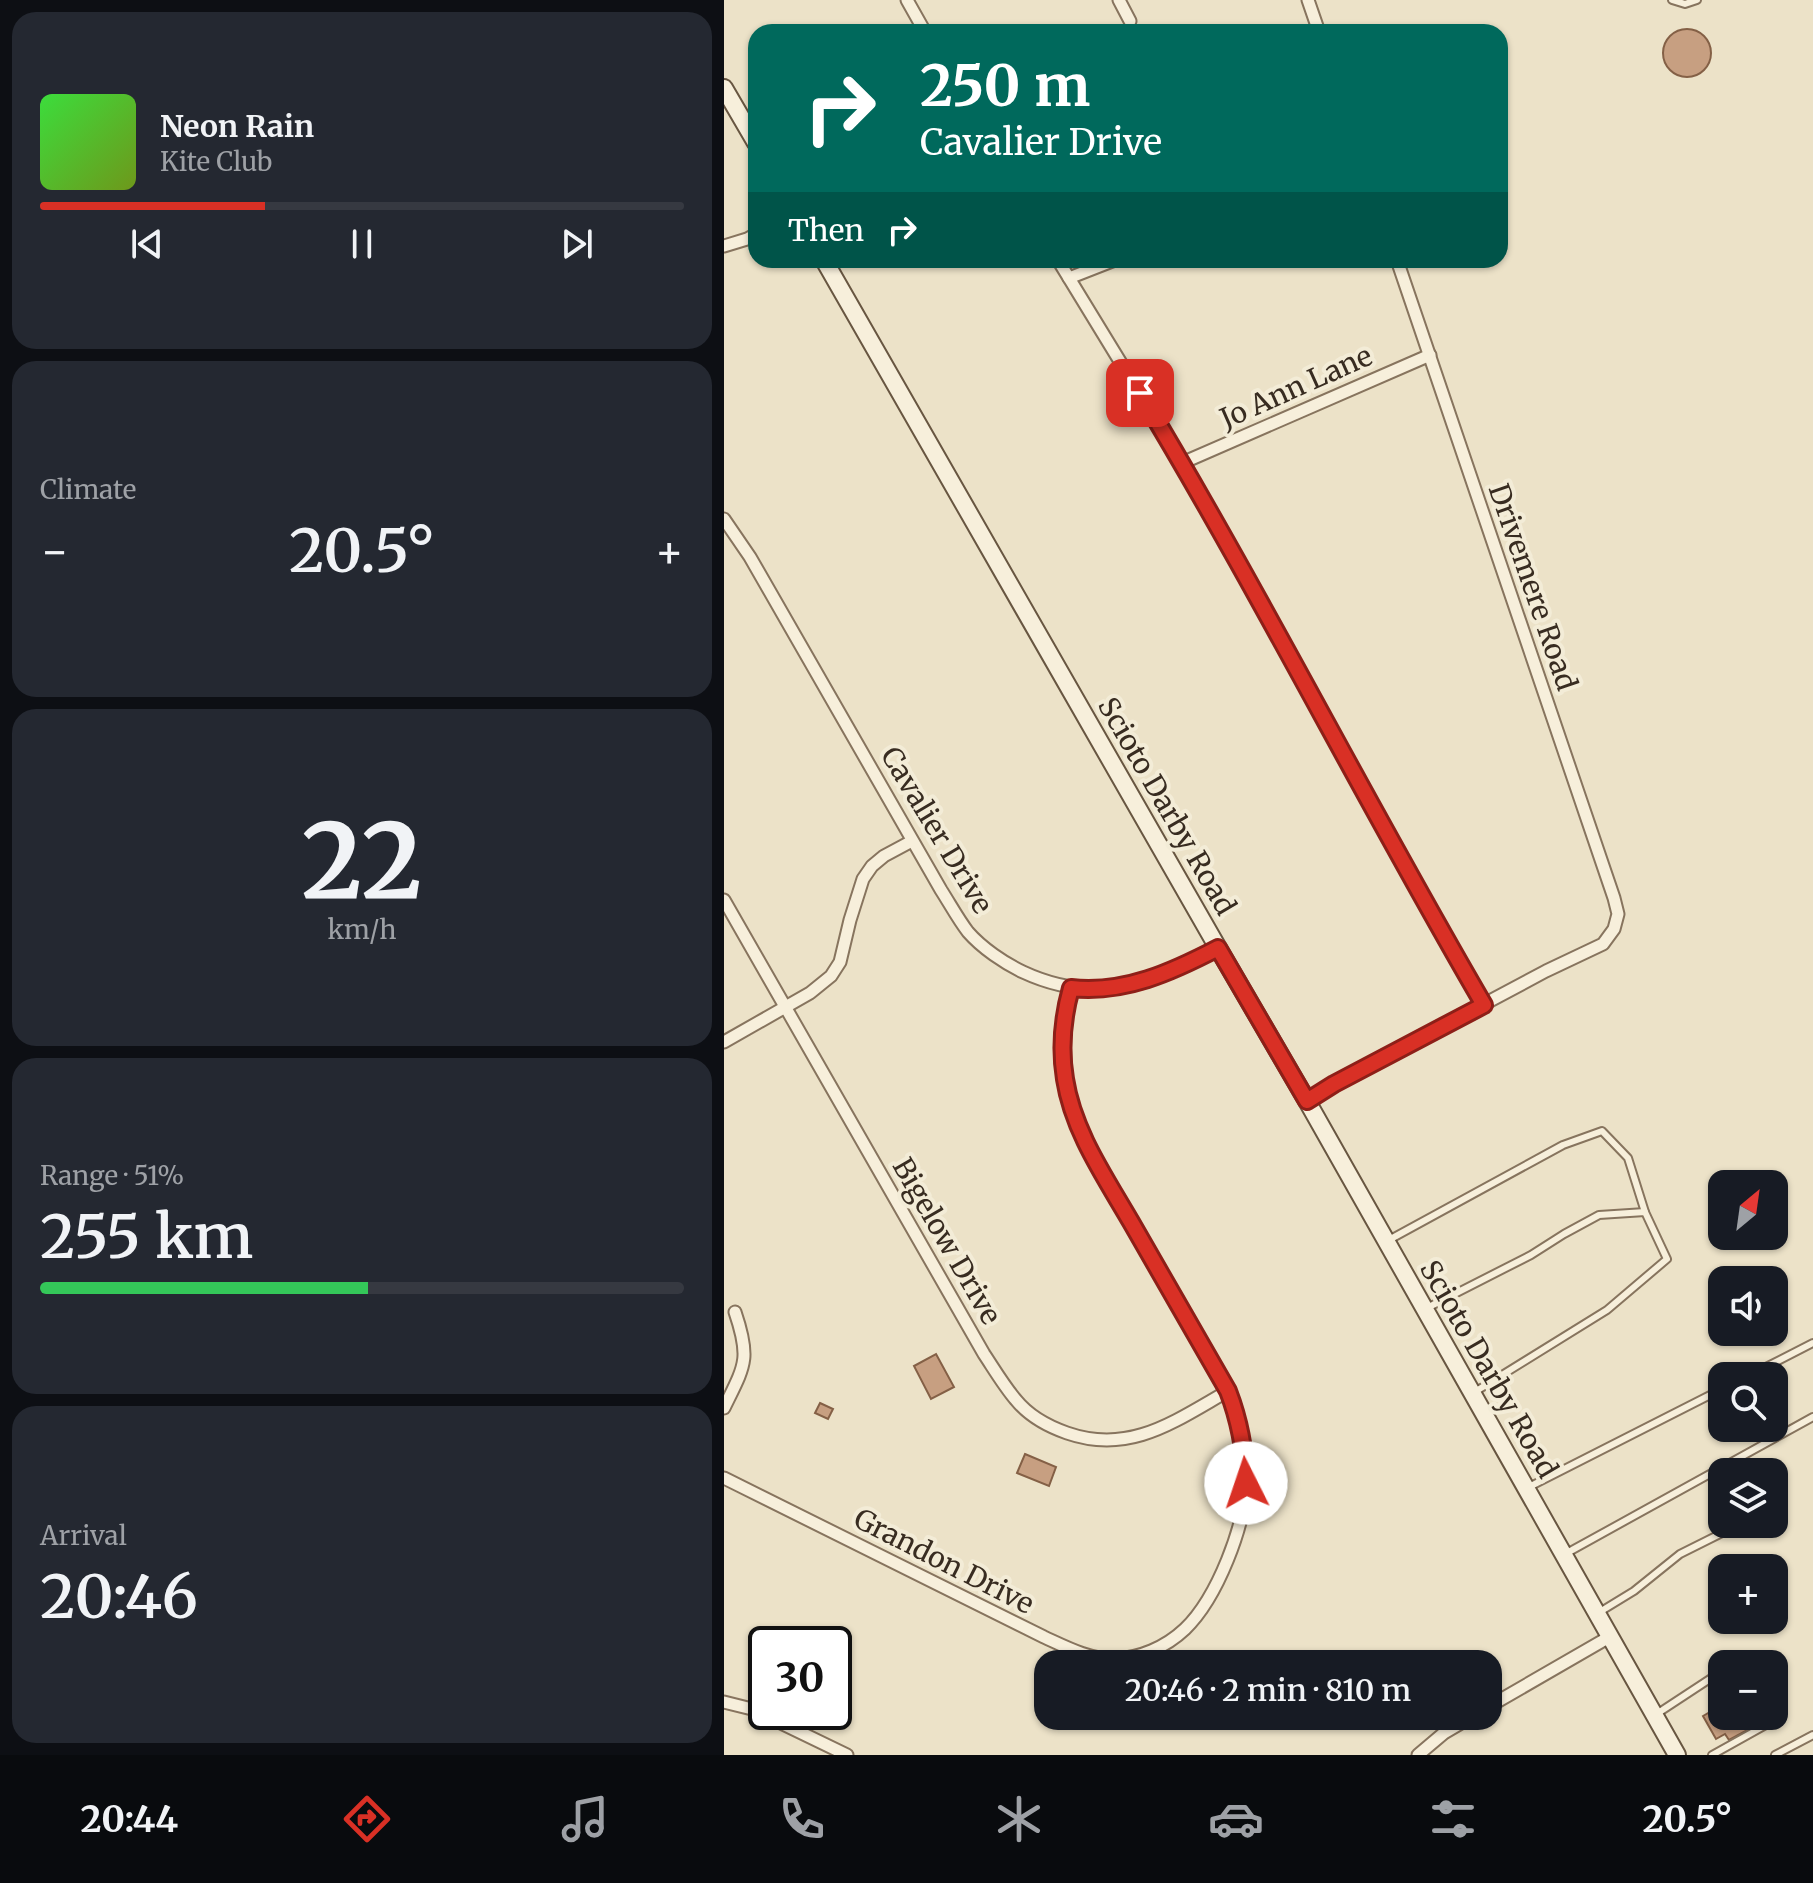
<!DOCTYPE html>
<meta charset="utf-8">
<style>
:root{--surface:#171b24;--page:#242831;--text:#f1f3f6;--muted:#9ea1a6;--line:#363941;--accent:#d93025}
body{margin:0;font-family:Merriweather,serif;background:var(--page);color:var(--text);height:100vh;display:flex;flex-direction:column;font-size:30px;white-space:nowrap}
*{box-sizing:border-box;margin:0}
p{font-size:26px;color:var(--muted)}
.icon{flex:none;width:44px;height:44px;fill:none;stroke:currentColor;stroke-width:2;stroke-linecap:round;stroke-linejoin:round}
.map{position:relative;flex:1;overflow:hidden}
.details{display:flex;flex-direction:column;gap:12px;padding:12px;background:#0d0f14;width:724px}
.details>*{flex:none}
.top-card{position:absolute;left:24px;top:24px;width:760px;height:244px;border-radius:24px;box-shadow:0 2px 6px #0004;background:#00695c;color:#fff;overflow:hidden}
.needle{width:52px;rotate:29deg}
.controls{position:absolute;left:984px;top:1170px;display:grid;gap:16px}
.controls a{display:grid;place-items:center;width:80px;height:80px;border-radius:16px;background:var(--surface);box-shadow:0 2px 6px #0004;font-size:40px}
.speed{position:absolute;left:24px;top:1626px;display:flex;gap:16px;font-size:40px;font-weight:700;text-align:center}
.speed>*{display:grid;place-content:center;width:104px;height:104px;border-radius:50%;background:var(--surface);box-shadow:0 2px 6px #0004;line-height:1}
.speed .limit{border:4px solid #111;border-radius:12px;background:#fff;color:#111}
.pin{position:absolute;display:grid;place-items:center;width:68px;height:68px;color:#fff;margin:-34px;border-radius:16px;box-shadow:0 4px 12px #0006}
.me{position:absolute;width:88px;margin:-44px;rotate:356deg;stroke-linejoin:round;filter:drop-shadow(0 0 6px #0008)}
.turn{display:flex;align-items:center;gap:28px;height:168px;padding:0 40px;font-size:36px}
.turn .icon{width:104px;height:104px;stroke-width:2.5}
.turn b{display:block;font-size:56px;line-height:68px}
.then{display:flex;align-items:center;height:76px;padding:0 40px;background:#0003;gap:16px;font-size:30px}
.big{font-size:60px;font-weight:600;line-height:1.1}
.details .tile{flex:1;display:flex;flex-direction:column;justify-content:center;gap:12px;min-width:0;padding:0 28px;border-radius:24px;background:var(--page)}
.details .dial{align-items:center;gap:0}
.dial b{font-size:104px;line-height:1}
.song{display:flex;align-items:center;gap:24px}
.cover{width:96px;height:96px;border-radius:12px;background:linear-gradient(135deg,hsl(120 70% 55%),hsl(80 70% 35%))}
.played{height:8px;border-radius:4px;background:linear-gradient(90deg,var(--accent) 35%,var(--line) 35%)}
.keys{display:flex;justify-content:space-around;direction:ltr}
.heat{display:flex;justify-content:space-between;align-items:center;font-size:44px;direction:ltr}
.charge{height:12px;border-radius:6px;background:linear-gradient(90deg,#34c759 51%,var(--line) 0)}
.trip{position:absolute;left:310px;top:1650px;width:468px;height:80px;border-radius:24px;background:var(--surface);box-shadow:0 2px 6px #0004;font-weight:600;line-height:80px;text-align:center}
.tabs{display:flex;height:128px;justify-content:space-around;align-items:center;background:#090b0e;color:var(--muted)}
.tabs .icon{width:56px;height:56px}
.tabs .active{color:var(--accent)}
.tabs b{font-size:36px;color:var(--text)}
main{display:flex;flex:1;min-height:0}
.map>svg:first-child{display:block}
</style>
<main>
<section class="details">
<div class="tile">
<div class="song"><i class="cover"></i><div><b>Neon Rain</b><p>Kite Club</p></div></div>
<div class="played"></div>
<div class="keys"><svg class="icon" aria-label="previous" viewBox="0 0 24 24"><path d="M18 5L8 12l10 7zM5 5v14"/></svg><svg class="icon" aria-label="pause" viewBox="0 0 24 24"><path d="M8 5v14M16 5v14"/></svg><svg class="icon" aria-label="next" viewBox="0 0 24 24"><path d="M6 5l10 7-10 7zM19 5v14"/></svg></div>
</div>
<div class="tile"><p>Climate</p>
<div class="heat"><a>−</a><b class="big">20.5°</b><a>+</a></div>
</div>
<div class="tile dial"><b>22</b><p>km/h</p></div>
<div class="tile"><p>Range · 51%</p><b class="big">255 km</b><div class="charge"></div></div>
<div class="tile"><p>Arrival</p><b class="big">20:46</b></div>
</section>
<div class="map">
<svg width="1089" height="1755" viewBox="0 0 1089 1755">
<rect width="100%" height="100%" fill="#ece2c8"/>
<!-- building -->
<g fill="#c79f81" stroke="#846046" stroke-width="2">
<circle cx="963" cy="53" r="24"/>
<polygon points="212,1354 230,1387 207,1399 190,1366"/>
<polygon points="96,1403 109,1409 104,1419 91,1413"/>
<polygon points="301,1454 332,1467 325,1486 293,1473"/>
<polygon points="998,1705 998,1716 1042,1716 1044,1719 1005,1740 1001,1734 992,1739 979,1716"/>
</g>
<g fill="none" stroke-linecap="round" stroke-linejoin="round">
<defs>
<g id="lane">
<polyline points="948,0 961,4 973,0"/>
<polyline points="663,1241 839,1145 878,1131 904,1158 921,1212"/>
<polyline points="701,1309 807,1255 840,1234 875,1215 921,1212 943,1259 883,1310 749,1393"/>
<polyline points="1024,1376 1089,1343"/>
<polyline points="803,1488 998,1389"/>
<polyline points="841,1554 1089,1417"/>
<polyline points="874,1613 910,1591 956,1554 1002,1531"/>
<polyline points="931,1715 998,1671"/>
<polyline points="988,1755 1042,1725"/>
<polyline points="1051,1755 1089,1735"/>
</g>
<g id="street">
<polyline points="183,0 201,32"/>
<polyline points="395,0 406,21"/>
<polyline points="584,0 595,32"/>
<polyline points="0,246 23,239 32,234"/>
<polyline points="334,260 458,463 538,603 649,811 760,1005"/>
<polyline points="345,278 391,260"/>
<polyline points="458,463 706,355"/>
<path d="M0,519L26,557L217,890C226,904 234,919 244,932C258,948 280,963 299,972C372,1006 427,984 494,948"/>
<path d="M0,900L260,1354C270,1369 280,1386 292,1400C305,1416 323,1426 343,1433C406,1455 451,1421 504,1391"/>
<polyline points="0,1042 86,993 107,976 116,962 126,920 139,879 148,866 160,856 188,841"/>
<polyline points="583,1101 610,1084 822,971 879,944 890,929 894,914 890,898 673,260"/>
<path d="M0,1408C21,1365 27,1359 11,1312"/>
<path d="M0,1478L320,1637C342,1647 364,1659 389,1659C415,1659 442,1647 461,1629C493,1598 522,1525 522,1480C522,1449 515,1420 504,1391C471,1335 439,1278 407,1222C381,1177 349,1131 341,1079C336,1049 340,1017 347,988"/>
<polyline points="0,1702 28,1709 123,1755"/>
<polyline points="764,1707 887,1636"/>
<polyline points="694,1755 720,1733 749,1716"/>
</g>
<g id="secondary">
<polyline points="0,88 32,143"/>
<polyline points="100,260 494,948 583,1101 953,1755"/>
</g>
</defs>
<!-- lane casing -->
<use href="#lane" stroke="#87745e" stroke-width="10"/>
<!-- street casing -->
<use href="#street" stroke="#87745e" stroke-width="15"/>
<!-- secondary casing -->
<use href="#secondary" stroke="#685641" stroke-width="20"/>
<!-- lane -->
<use href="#lane" stroke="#f7efdb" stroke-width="6"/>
<!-- street -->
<use href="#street" stroke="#f7efdb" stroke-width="11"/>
<!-- secondary -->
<use href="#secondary" stroke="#f7efdb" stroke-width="16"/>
</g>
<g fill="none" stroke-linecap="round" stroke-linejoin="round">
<defs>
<path id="route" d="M416,393C537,594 642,803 760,1005L610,1084L583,1101L494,948C448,972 400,994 347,988C339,1017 336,1049 341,1079C349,1131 381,1177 407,1222C439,1278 472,1335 504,1391C516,1422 521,1450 522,1483"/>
</defs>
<!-- route casing -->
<use href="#route" stroke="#8d1f18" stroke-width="20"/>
<!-- route -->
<use href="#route" stroke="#d93025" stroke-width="14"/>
</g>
<g text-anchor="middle" stroke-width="8" stroke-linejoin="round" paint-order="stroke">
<!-- street labels -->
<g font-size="28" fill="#382c21" stroke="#f3ecd7">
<text transform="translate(572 387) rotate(-24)" y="10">Jo Ann Lane</text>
<text transform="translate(809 587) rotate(71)" y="10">Drivemere Road</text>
<text transform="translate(443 806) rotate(60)" y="10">Scioto Darby Road</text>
<text transform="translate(213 830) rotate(59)" y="10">Cavalier Drive</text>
<text transform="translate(223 1241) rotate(60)" y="10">Bigelow Drive</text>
<text transform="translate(765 1369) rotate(60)" y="10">Scioto Darby Road</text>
<text transform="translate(220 1561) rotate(27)" y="10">Grandon Drive</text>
</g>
</g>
</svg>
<div class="controls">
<a><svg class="needle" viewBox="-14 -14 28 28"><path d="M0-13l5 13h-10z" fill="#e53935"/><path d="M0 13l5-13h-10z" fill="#9ea1a6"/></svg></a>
<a><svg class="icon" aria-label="sound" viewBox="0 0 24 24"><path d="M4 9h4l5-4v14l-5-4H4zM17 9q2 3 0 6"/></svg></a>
<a><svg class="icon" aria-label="search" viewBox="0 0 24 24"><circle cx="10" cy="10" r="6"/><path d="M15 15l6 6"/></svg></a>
<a><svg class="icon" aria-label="layers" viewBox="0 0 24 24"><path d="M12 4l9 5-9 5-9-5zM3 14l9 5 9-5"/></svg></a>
<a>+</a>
<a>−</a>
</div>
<div class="speed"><div class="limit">30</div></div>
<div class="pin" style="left:416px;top:393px;background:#d93025"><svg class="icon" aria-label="arrive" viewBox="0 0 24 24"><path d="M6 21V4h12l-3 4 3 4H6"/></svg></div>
<svg class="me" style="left:522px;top:1483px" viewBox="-20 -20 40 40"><circle r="19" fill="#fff"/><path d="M0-13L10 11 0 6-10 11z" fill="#d93025"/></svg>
<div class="trip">20:46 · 2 min · 810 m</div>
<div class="top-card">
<div class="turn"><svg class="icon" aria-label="right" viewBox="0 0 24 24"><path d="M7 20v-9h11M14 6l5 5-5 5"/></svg><div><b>250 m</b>Cavalier Drive</div></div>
<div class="then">Then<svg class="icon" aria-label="right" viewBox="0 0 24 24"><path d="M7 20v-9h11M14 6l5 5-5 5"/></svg></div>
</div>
</div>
</main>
<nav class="tabs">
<b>20:44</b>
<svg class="icon active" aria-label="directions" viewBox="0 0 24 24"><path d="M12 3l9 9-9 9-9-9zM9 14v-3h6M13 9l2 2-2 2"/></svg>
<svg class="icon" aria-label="music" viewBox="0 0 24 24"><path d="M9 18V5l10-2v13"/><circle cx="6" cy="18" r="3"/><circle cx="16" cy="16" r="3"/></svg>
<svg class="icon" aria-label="phone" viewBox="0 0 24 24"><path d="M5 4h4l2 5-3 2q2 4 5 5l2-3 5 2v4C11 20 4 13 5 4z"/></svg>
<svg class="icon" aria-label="climate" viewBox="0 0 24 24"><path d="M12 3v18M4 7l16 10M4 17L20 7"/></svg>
<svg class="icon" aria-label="car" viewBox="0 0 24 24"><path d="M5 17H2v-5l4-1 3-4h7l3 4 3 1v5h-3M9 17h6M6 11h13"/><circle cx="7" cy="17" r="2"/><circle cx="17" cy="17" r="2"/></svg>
<svg class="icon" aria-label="filters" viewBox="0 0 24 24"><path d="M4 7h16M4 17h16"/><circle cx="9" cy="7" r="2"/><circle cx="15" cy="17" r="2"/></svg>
<b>20.5°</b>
</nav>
